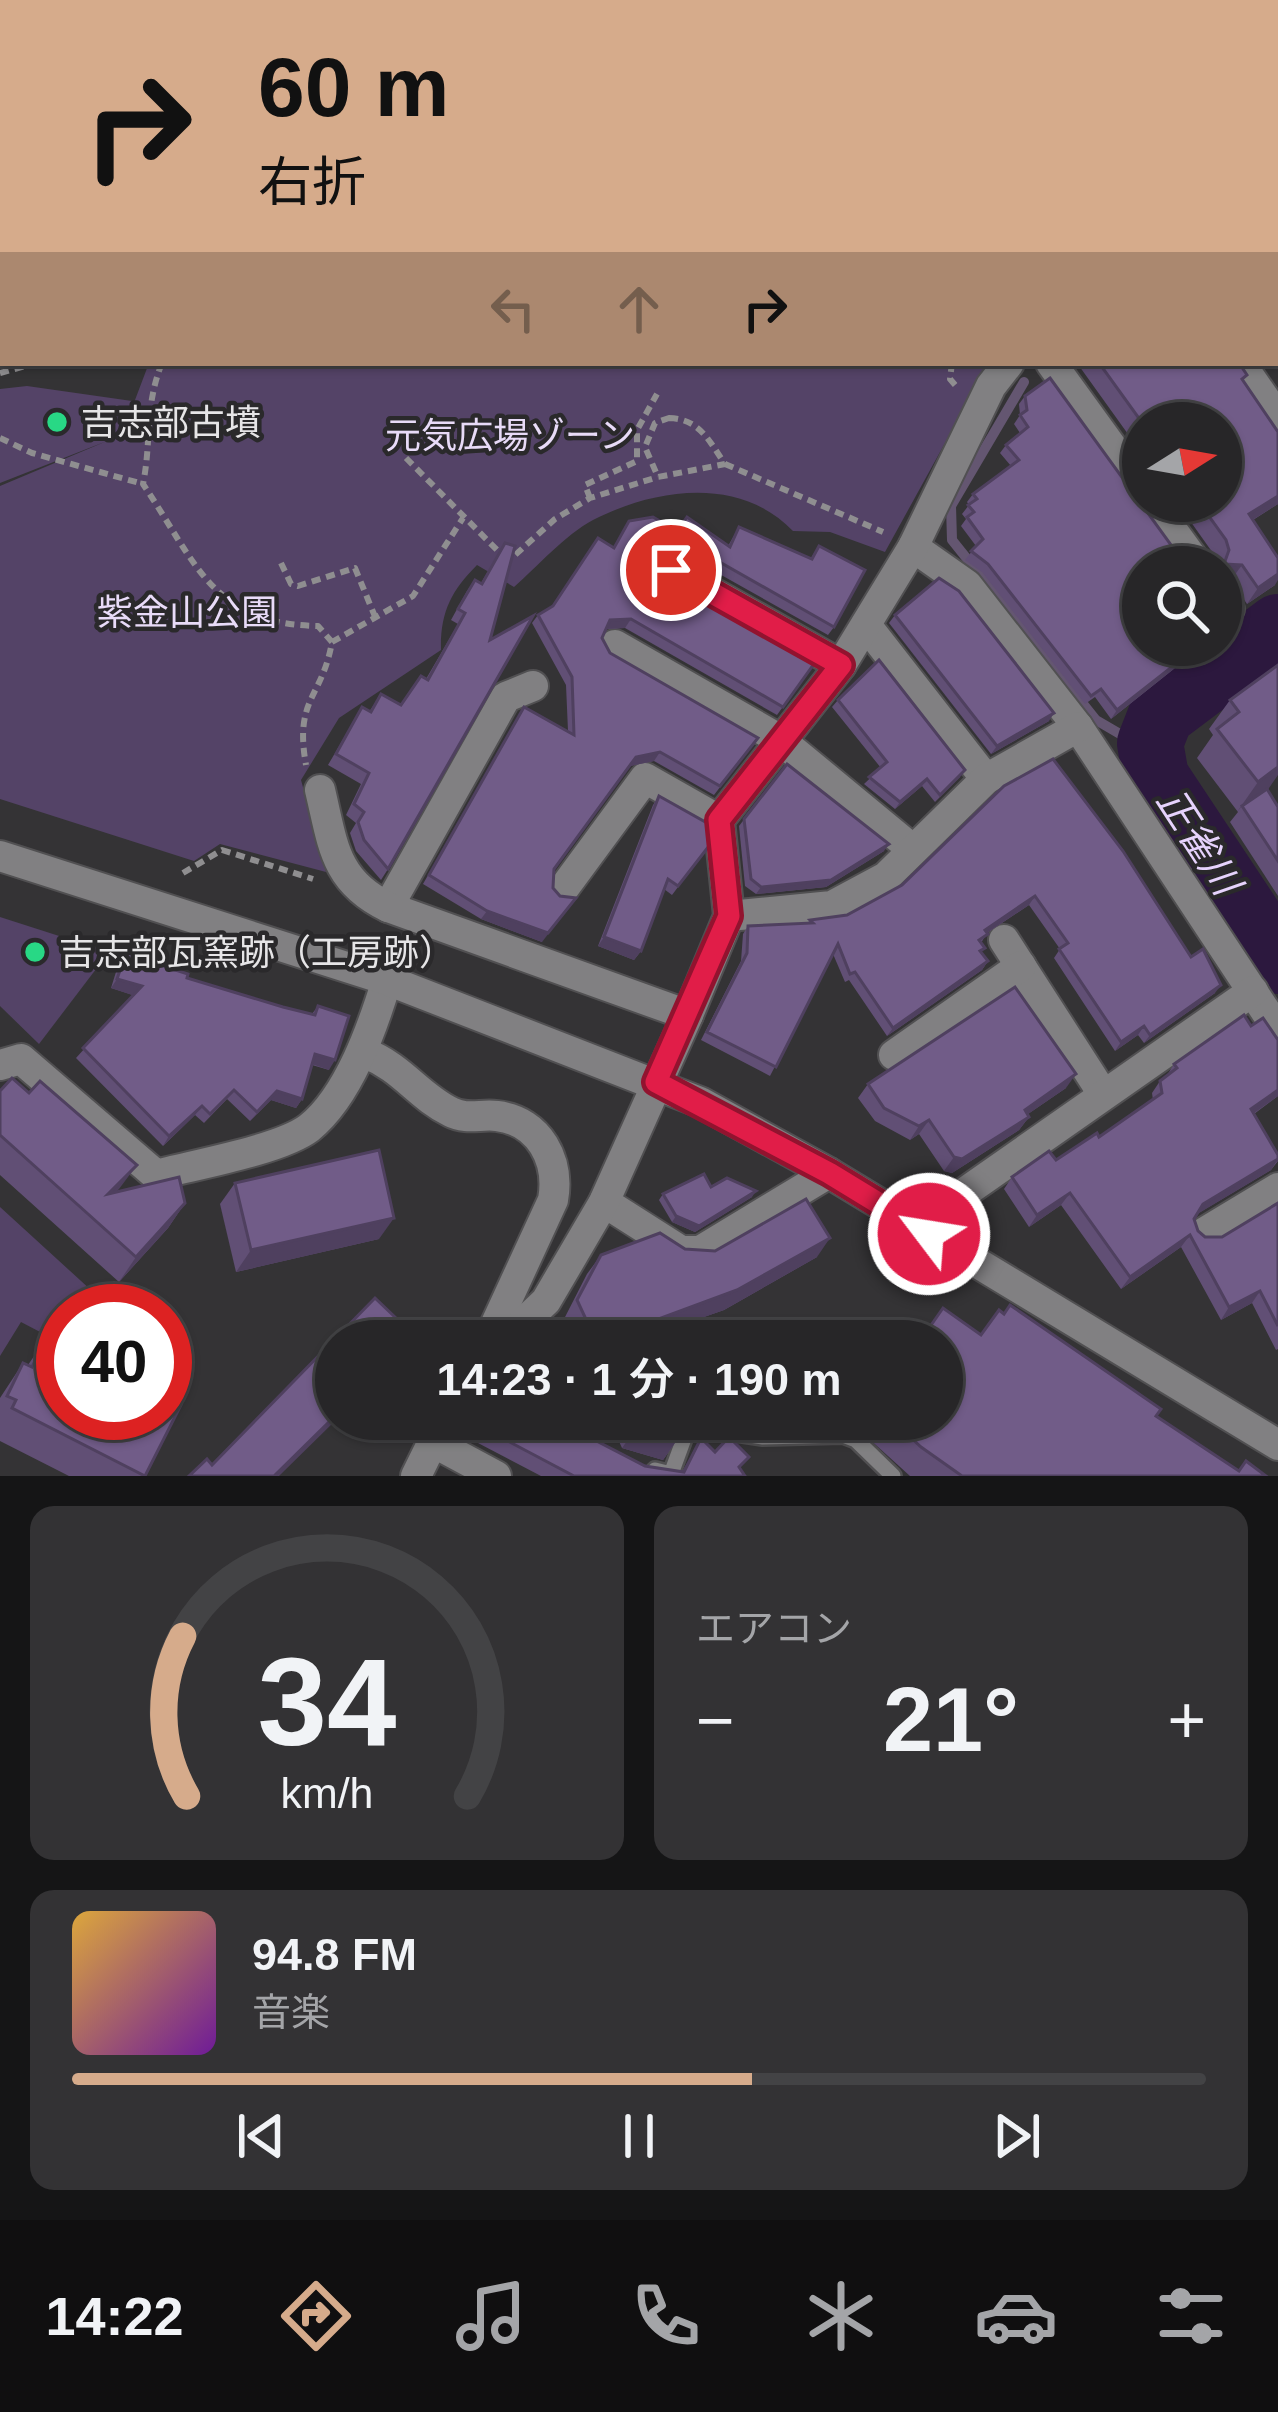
<!DOCTYPE html>
<html lang="ja">
<meta charset="utf-8">
<style>
:root{--surface:#272628;--page:#333234;--text:#f1f3f6;--muted:#a4a5a8;--line:#434345;--accent:#d6ab8b}
body{margin:0;font-family:Helvetica,"Noto Sans JP",sans-serif;background:var(--page);color:var(--text);height:100vh;display:flex;flex-direction:column;font-size:45px;white-space:nowrap}
*{box-sizing:border-box;margin:0}
p{font-size:39px;color:var(--muted)}
.icon{flex:none;width:66px;height:66px;fill:none;stroke:currentColor;stroke-width:2;stroke-linecap:round;stroke-linejoin:round}
.map{position:relative;height:1476px;overflow:hidden}
.drawer{display:flex;flex-direction:column;gap:30px;padding:30px;background:#151516;flex:1}
.drawer>*{flex:none}
.hud{position:absolute;left:0px;top:0px;width:1278px;height:366px;box-shadow:0 3px 9px #0004,0 0 0 3px var(--line);background:#d6ab8b;color:#111;overflow:hidden}
.needle{width:78px;rotate:79deg}
.buttons{position:absolute;left:1122px;top:402px;display:grid;gap:24px}
.buttons a{display:grid;place-items:center;width:120px;height:120px;border-radius:50%;background:var(--surface);box-shadow:0 3px 9px #0004,0 0 0 3px var(--line);font-size:60px}
.speed{position:absolute;left:36px;top:1284px;display:flex;gap:24px;font-size:60px;font-weight:700;text-align:center}
.speed>*{display:grid;place-content:center;width:156px;height:156px;border-radius:50%;background:var(--surface);box-shadow:0 3px 9px #0004,0 0 0 3px var(--line);line-height:1}
.speed .limit{border:18px solid #d22;background:#fff;color:#111}
.pin{position:absolute;display:grid;place-items:center;width:102px;height:102px;color:#fff;margin:-51px;border:6px solid #fff;border-radius:50%;box-shadow:0 3px 12px #0007}
.me{position:absolute;width:132px;margin:-66px;rotate:301deg;stroke-linejoin:round;filter:drop-shadow(0 0 9px #0008)}
.turn{display:flex;align-items:center;gap:42px;height:252px;padding:0 60px;font-size:54px}
.turn .icon{width:156px;height:156px;stroke-width:2.5}
.turn b{display:block;font-size:84px;line-height:102px}
.lanes{display:flex;align-items:center;height:114px;padding:0 60px;background:#0003;justify-content:center;gap:60px;direction:ltr}
.lanes .off{opacity:.35}
.big{font-size:90px;font-weight:600;line-height:1.1}
.drawer .widget{flex:1;display:flex;flex-direction:column;justify-content:center;gap:18px;min-width:0;padding:0 42px;border-radius:24px;background:var(--page)}
.drawer .dial{align-items:center;gap:0}
.dial svg{height:312px;overflow:visible;fill:none;stroke:var(--line);stroke-width:7;stroke-linecap:round;text-anchor:middle}
.dial text{fill:var(--text);stroke:none}
.song{display:flex;align-items:center;gap:36px}
.cover{width:144px;height:144px;border-radius:18px;background:linear-gradient(135deg,hsl(40 70% 55%),hsl(280 70% 35%))}
.played{height:12px;border-radius:6px;background:linear-gradient(90deg,var(--accent) 60%,var(--line) 60%)}
.keys{display:flex;justify-content:space-around;direction:ltr}
.heat{display:flex;justify-content:space-between;align-items:center;font-size:66px;direction:ltr}
.drawer .tiles{flex:1;display:grid;gap:30px;grid-template-columns:1fr 1fr}
.widget:last-child{grid-column:span 2}
.trip{position:absolute;left:315px;top:1320px;width:648px;height:120px;border-radius:60px;background:var(--surface);box-shadow:0 3px 9px #0004,0 0 0 3px var(--line);font-weight:600;line-height:120px;text-align:center}
.dock{display:flex;height:192px;justify-content:space-around;align-items:center;background:#100f10;color:var(--muted)}
.dock .icon{width:84px;height:84px}
.dock .active{color:var(--accent)}
.dock b{font-size:54px;color:var(--text)}
.map>svg:first-child{display:block}
</style>
<div class="map">
<svg width="1278" height="1476" viewBox="0 0 1278 1476">
<rect width="100%" height="100%" fill="#343335"/>
<!-- green -->
<g fill="#544367">
<polygon points="0,0 1278,0 1278,135 1275,3 3,3 3,101"/>
<polygon points="0,105 3,363 12,363 0,366"/>
<path d="M149,363H989L885,552L830,532L793,531C740,476 656,488 593,520C565,535 538,566 514,587L477,565C451,591 440,613 441,650L339,718L301,780L326,872L220,844L194,861L0,799V486L107,441L0,483V389L27,386L132,401L121,437Z"/>
<polygon points="0,917 109,952 39,1044 0,1006"/>
<polygon points="0,1207 92,1291 83,1311 63,1311 63,1344 21,1322 0,1356"/>
</g>
<!-- water -->
<polygon fill="#2c183e" stroke="#645671" stroke-width="3" points="756,0 1278,0 1278,42 1275,3"/>
<g fill="none" stroke-linecap="round" stroke-linejoin="round">
<!-- stream -->
<polyline stroke="#645671" stroke-width="10" points="1024,382 951,506 952,540 1096,720 1120,734"/>
<!-- river -->
<polyline stroke="#2c183e" stroke-width="66" points="1278,627 1161,715 1150,743 1156,777 1278,961"/>
<defs>
<polyline id="lane" points="655,1470 671,1474 686,1433 703,1428 763,1437 843,1435 856,1440 893,1476"/>
<g id="street">
<polyline points="1275,165 1278,162"/>
<polyline points="1051,363 1143,490"/>
<polyline points="1240,363 1278,418"/>
<polyline points="1151,501 1199,567"/>
<polyline points="913,547 967,585 1078,727 1278,1030"/>
<polyline points="672,570 841,665"/>
<polyline points="1221,597 1229,609"/>
<polyline points="866,625 986,779"/>
<polyline points="615,645 779,739 911,848"/>
<polyline points="533,686 506,697 388,907 688,1015"/>
<path d="M320,790C333,844 334,881 388,907"/>
<polyline points="564,888 645,778 719,820"/>
<polyline points="729,916 832,906 886,877 986,779 1078,727"/>
<polyline points="1004,940 1103,1094"/>
<path d="M365,1053C403,1068 418,1096 451,1112C466,1120 481,1114 497,1116C540,1121 560,1161 553,1200L488,1341"/>
<polyline points="894,1055 1021,966"/>
<path d="M0,1065L21,1059L156,1175C193,1165 280,1150 309,1128C349,1096 373,1026 387,980"/>
<polyline points="604,1202 681,1251 700,1251 829,1173"/>
<polyline points="1205,1232 1278,1188"/>
<polyline points="929,1234 954,1200 1253,991"/>
<polyline points="504,1341 546,1301 604,1202 688,1015 729,916 719,820 841,665 913,547 991,386 1009,363"/>
<polyline points="431,1441 496,1476"/>
<polyline points="416,1476 444,1419"/>
</g>
<polyline id="secondary" points="0,856 387,980 700,1102 829,1173 1278,1445"/>
</defs>
<!-- lane casing -->
<use href="#lane" stroke="#515052" stroke-width="20"/>
<!-- street casing -->
<use href="#street" stroke="#515052" stroke-width="34"/>
<!-- secondary casing -->
<use href="#secondary" stroke="#515052" stroke-width="34"/>
<!-- path -->
<g stroke="#8f8e90" stroke-width="6" stroke-dasharray="9 6" stroke-linecap="butt">
<polyline points="72,0 74,3"/>
<polyline points="623,0 624,3"/>
<polyline points="0,88 3,90"/>
<path d="M162,363C144,408 152,439 143,484C197,564 212,624 318,626L332,642C322,699 294,698 306,765"/>
<polyline points="952,363 950,379 956,386"/>
<polyline points="0,373 36,363"/>
<path d="M669,418C700,419 709,441 725,464L658,477L645,447L655,423Z"/>
<polyline points="0,438 32,453 143,484"/>
<polyline points="406,458 500,553 514,556 555,519 590,498 658,477"/>
<polyline points="725,464 883,532"/>
<polyline points="590,498 585,485 637,461 637,430 657,394"/>
<polyline points="281,563 291,584 298,586 355,568 376,619"/>
<polyline points="332,642 413,596 463,518"/>
<polyline points="183,873 222,850 313,879"/>
</g>
<!-- lane -->
<use href="#lane" stroke="#818082" stroke-width="15"/>
<!-- street -->
<use href="#street" stroke="#818082" stroke-width="30"/>
<!-- secondary -->
<use href="#secondary" stroke="#818082" stroke-width="30"/>
</g>
<!-- wall -->
<g fill="#614f75">
<polygon points="1278,186 1278,363 1268,369 1263,363 1275,363 1275,188"/>
<polygon points="1077,363 1239,363 1243,380 1278,432 1278,504 1253,520 1275,585 1247,604 1231,580 1221,580 1221,567 1218,567 1215,556 1176,501 1221,501 1143,423 1143,455"/>
<polygon points="1025,396 1143,645 1198,645 1190,651 1185,660 1111,719 1095,697 1085,704 982,572 965,560 976,546 961,526 966,519 962,514 969,505 967,502 973,494 1011,466 1000,453 1006,445 1020,433 1014,424 1020,415 1019,404"/>
<polygon points="629,521 677,531 728,546 739,527 811,558 819,546 834,627 828,635 682,553 662,554 659,560 668,578 816,661 777,715 625,628 606,629 602,638 610,653 758,738 714,795 654,761 630,766 554,869 542,942 481,919 423,884 524,707 568,731 566,685 532,623 538,615 553,607 613,548"/>
<polygon points="505,543 388,869 381,880 356,851 350,833 356,823 346,815 361,784 328,765 362,707 369,712 381,694 401,705 426,679 458,624 451,620 467,591 475,580 481,583"/>
<polygon points="895,615 1049,721 991,754 889,623"/>
<polygon points="1278,665 1269,788 1267,790 1278,807 1278,896 1230,822 1238,812 1197,758 1213,735 1209,729 1230,700"/>
<polygon points="838,700 960,777 935,802 922,786 895,809 864,784 881,768 832,707"/>
<polygon points="787,764 884,851 826,887 756,894 745,886 739,826"/>
<polygon points="1004,786 1215,993 1144,1043 1138,1035 1115,1051 1054,958 1060,949 1029,905 987,933 981,943 981,953 988,961 982,970 887,1036 849,980 845,982 833,954 770,1076 701,1040 741,961 743,934 748,926 807,923 810,920 847,915 902,885"/>
<polygon points="659,796 709,846 672,895 664,889 641,951 634,960 598,946 653,805"/>
<polygon points="127,950 187,978 283,1007 312,1014 318,1006 329,1070 312,1065 302,1099 296,1108 271,1100 250,1121 227,1099 204,1123 195,1115 163,1146 76,1058 133,995 111,988 120,959"/>
<polygon points="1174,1064 1278,1096 1254,1114 1278,1155 1278,1161 1271,1170 1197,1214 1194,1219 1198,1231 1205,1237 1222,1237 1278,1203 1278,1349 1276,1350 1252,1303 1221,1320 1181,1247 1121,1289 1061,1205 1029,1227 1004,1189 1012,1177 1056,1160 1099,1137 1153,1100 1152,1093 1160,1081 1166,1077"/>
<polygon points="868,1084 1066,1088 1028,1114 1029,1117 1019,1130 952,1173 944,1171 919,1134 910,1140 875,1121 858,1098"/>
<polygon points="0,1091 117,1192 185,1203 168,1228 119,1282 0,1175"/>
<polygon points="235,1183 379,1239 236,1272 220,1204"/>
<polygon points="711,1187 752,1197 695,1232 672,1222 659,1200 663,1194"/>
<polygon points="685,1249 817,1257 724,1310 655,1334 658,1341 574,1341 564,1319 587,1274 601,1255"/>
<polygon points="927,1331 981,1335 1156,1416 1239,1471 1266,1476 910,1476 856,1427 862,1419 942,1419 911,1338"/>
<polygon points="47,1337 145,1476 69,1476 0,1441 0,1398 23,1363 28,1365"/>
<polygon points="492,1419 554,1419 645,1466 682,1472 701,1438 715,1452 741,1469 745,1476 541,1476 478,1443"/>
<polygon points="609,1419 685,1419 677,1440 663,1460 622,1448"/>
</g>
<!-- shaded-wall -->
<g fill="#4f405f">
<polygon points="1278,496 1278,504 1238,529 1249,514"/>
<polygon points="688,544 682,553 661,554 667,545"/>
<polygon points="1224,564 1242,565 1231,580 1221,580 1221,568"/>
<polygon points="1278,574 1278,580 1275,585 1247,604 1258,588"/>
<polygon points="631,619 625,628 604,629 610,620"/>
<polygon points="1191,652 1185,660 1111,719 1117,710"/>
<polygon points="1054,713 1049,721 991,754 997,746"/>
<polygon points="660,752 654,761 630,766 636,757"/>
<polygon points="1278,767 1278,775 1269,788 1243,807 1242,806 1237,812 1258,782"/>
<polygon points="927,779 922,786 895,809 900,802"/>
<polygon points="889,844 884,851 826,887 756,894 761,887"/>
<polygon points="1035,896 1029,905 979,938 985,930"/>
<polygon points="576,898 542,942 481,919 487,911"/>
<polygon points="604,937 641,951 634,960 598,946"/>
<polygon points="988,961 982,970 887,1036 893,1028"/>
<polygon points="117,979 142,986 135,996 111,988"/>
<polygon points="1221,985 1215,993 1144,1043 1150,1035"/>
<polygon points="1144,1026 1138,1035 1115,1051 1121,1042"/>
<polygon points="315,1054 335,1060 329,1070 309,1063"/>
<polygon points="1076,1074 1066,1088 1015,1123 1025,1110"/>
<polygon points="1278,1090 1278,1096 1243,1121 1251,1109"/>
<polygon points="277,1091 302,1099 296,1108 271,1100 250,1121"/>
<polygon points="202,1106 195,1115 163,1146 169,1136"/>
<polygon points="1029,1117 1019,1130 952,1173 944,1171 954,1157"/>
<polygon points="929,1120 919,1134 910,1140 919,1126"/>
<polygon points="1278,1159 1271,1170 1194,1216 1203,1204"/>
<polygon points="137,1165 119,1189 91,1218 108,1194"/>
<polygon points="756,1191 752,1197 695,1232 672,1222 676,1216"/>
<polygon points="1070,1193 1061,1205 1029,1227 1037,1215"/>
<polygon points="185,1203 168,1228 119,1282 136,1257"/>
<polygon points="394,1218 379,1239 236,1272 251,1250"/>
<polygon points="1190,1235 1181,1247 1121,1289 1130,1277"/>
<polygon points="830,1238 817,1257 724,1310 636,1341 650,1322"/>
<polygon points="1260,1291 1252,1303 1221,1320 1229,1307"/>
<polygon points="336,1415 337,1419 279,1476 274,1476"/>
<polygon points="636,1429 677,1440 663,1460 622,1448"/>
</g>
<!-- building -->
<g fill="#715c88" stroke="#4f405f" stroke-width="3">
<polygon points="1278,186 1278,352 1275,349 1275,188"/>
<polygon points="1099,363 1239,363 1247,375 1242,379 1278,432 1278,496 1249,514 1278,558 1278,574 1258,588 1242,565 1224,564 1229,550 1226,540 1198,501 1221,501 1221,423 1143,424"/>
<polygon points="1050,378 1187,567 1143,567 1143,645 1192,645 1188,648 1191,652 1117,710 1101,689 1091,696 988,564 971,551 983,539 967,517 974,512 968,505 977,499 973,494 1019,460 1006,445 1028,427 1020,415 1027,410 1025,396"/>
<polygon points="653,517 677,531 687,517 730,547 739,527 812,559 819,546 865,570 834,627 688,544 667,545 659,560 668,578 816,661 783,707 631,619 610,620 602,638 610,653 758,738 720,786 660,752 636,757 554,869 553,888 560,896 576,898 548,933 487,911 429,875 524,707 574,735 572,677 538,615 553,606 598,538 614,548 629,521"/>
<polygon points="505,543 515,546 490,640 533,616 388,869 364,840 358,822 364,812 354,804 369,773 336,754 362,707 371,712 381,694 401,705 421,676 428,680 465,613 458,609 475,580 482,584"/>
<polygon points="939,578 959,591 1054,713 997,746 895,615"/>
<polygon points="879,660 965,770 940,795 927,779 900,802 869,777 887,762 838,700"/>
<polygon points="1278,665 1278,767 1258,782 1217,729 1239,712 1230,700"/>
<polygon points="1053,759 1123,851 1191,957 1203,949 1221,985 1150,1035 1144,1026 1121,1042 1059,949 1068,943 1035,896 985,930 988,934 979,940 985,948 980,951 988,961 893,1028 855,972 850,974 838,944 776,1067 707,1032 747,953 748,926 813,923 810,920 847,915 902,885 1004,786"/>
<polygon points="787,764 889,844 831,880 761,887 751,879 744,819"/>
<polygon points="1267,789 1278,807 1278,861 1242,806"/>
<polygon points="659,796 707,823 709,846 678,886 668,879 641,951 604,937"/>
<polygon points="127,950 167,962 166,967 188,974 187,978 283,1007 315,1015 318,1006 349,1016 335,1060 315,1054 302,1099 277,1091 257,1112 234,1090 210,1114 202,1106 169,1136 83,1048 142,986 117,979"/>
<polygon points="1015,987 1076,1074 1025,1110 1029,1117 962,1159 954,1157 929,1120 919,1126 884,1108 868,1084"/>
<polygon points="1244,1015 1251,1026 1263,1018 1278,1040 1278,1090 1251,1109 1278,1155 1278,1159 1203,1204 1194,1219 1198,1231 1205,1237 1222,1237 1278,1203 1278,1326 1260,1291 1229,1307 1190,1235 1130,1277 1070,1193 1037,1215 1012,1177 1049,1151 1056,1160 1097,1133 1099,1137 1162,1093 1160,1081 1177,1068 1174,1064"/>
<polygon points="12,1078 29,1093 40,1081 137,1165 108,1194 179,1177 185,1203 136,1257 0,1135 0,1091"/>
<polygon points="379,1150 394,1218 251,1250 235,1183"/>
<polygon points="704,1174 711,1187 727,1178 756,1191 699,1226 676,1216 663,1194"/>
<polygon points="806,1199 830,1238 737,1290 650,1322 658,1341 596,1341 577,1300 601,1255 660,1233 685,1249 715,1251"/>
<polygon points="375,1298 420,1341 336,1341 336,1415 274,1476 189,1476 207,1459 212,1465"/>
<polygon points="1010,1305 1161,1409 1156,1416 1239,1471 1246,1461 1266,1476 962,1476 921,1447 891,1419 942,1419 942,1341 898,1341 904,1333 911,1338 920,1326 927,1331 943,1308 981,1335 999,1310 1004,1314"/>
<polygon points="47,1337 63,1345 63,1413 165,1413 165,1397 181,1405 145,1476 12,1408 16,1400 7,1396 23,1363 32,1367"/>
<polygon points="494,1419 554,1419 645,1466 684,1472 701,1438 715,1452 729,1437 749,1457 739,1467 745,1476 574,1476 487,1430"/>
<polygon points="631,1419 685,1419 677,1440 636,1429"/>
</g>
<g fill="none" stroke-linecap="round" stroke-linejoin="round">
<defs>
<polyline id="route" points="671,570 841,665 719,820 729,916 656,1082 829,1173 929,1234"/>
</defs>
<!-- route casing -->
<use href="#route" stroke="#92132f" stroke-width="30"/>
<!-- route -->
<use href="#route" stroke="#e11d48" stroke-width="21"/>
</g>
<!-- markers -->
<g fill="#28d885" stroke="#2a292b" stroke-width="4.5">
<circle cx="57" cy="422" r="12"/>
<circle cx="35" cy="952" r="12"/>
</g>
<g text-anchor="middle" stroke-width="9" stroke-linejoin="round" paint-order="stroke">
<!-- poi labels -->
<g font-size="36" fill="#e6e5e7" stroke="#2a292b" text-anchor="start">
<text x="81" y="435">吉志部古墳</text>
<text x="59" y="965">吉志部瓦窯跡（工房跡）</text>
</g>
<!-- park labels -->
<g font-size="36" fill="#e8dbf8" stroke="#2a292b">
<text x="510" y="448">元気広場ゾーン</text>
<text x="187" y="625">紫金山公園</text>
</g>
<!-- water labels -->
<g font-size="39" font-style="italic" fill="#e6d3fd" stroke="#2a292b">
<text transform="translate(1199 841) rotate(57)" y="14">正雀川</text>
</g>
</g>
</svg>
<div class="buttons">
<a><svg class="needle" viewBox="-14 -14 28 28"><path d="M0-13l5 13h-10z" fill="#e53935"/><path d="M0 13l5-13h-10z" fill="#a4a5a8"/></svg></a>
<a><svg class="icon" aria-label="search" viewBox="0 0 24 24"><circle cx="10" cy="10" r="6"/><path d="M15 15l6 6"/></svg></a>
</div>
<div class="speed"><div class="limit">40</div></div>
<div class="pin" style="left:671px;top:570px;background:#d93025"><svg class="icon" aria-label="arrive" viewBox="0 0 24 24"><path d="M6 21V4h12l-3 4 3 4H6"/></svg></div>
<svg class="me" style="left:929px;top:1234px" viewBox="-20 -20 40 40"><circle r="17" fill="#e11d48" stroke="#fff" stroke-width="3"/><path d="M0-11L8 9 0 5-8 9z" fill="#fff"/></svg>
<div class="trip">14:23 · 1 分 · 190 m</div>
<div class="hud">
<div class="turn"><svg class="icon" aria-label="right" viewBox="0 0 24 24"><path d="M7 20v-9h11M14 6l5 5-5 5"/></svg><div><b>60 m</b>右折</div></div>
<div class="lanes"><svg class="icon off" aria-label="left" viewBox="0 0 24 24"><path d="M17 20v-9H6M10 6l-5 5 5 5"/></svg><svg class="icon off" aria-label="ahead" viewBox="0 0 24 24"><path d="M12 20V5M6 11l6-6 6 6"/></svg><svg class="icon" aria-label="right" viewBox="0 0 24 24"><path d="M7 20v-9h11M14 6l5 5-5 5"/></svg></div>
</div>
</div>
<section class="drawer">
<div class="tiles">
<div class="widget dial"><svg viewBox="0 0 100 80">
<path d="M14 69A42 42 0 1 1 86 69"/>
<path d="M14 69A42 42 0 0 1 13 28" stroke="#d6ab8b"/>
<text x="50" y="56" font-size="32" font-weight="700">34</text>
<text x="50" y="72" font-size="11">km/h</text>
</svg></div>
<div class="widget"><p>エアコン</p>
<div class="heat"><a>−</a><b class="big">21°</b><a>+</a></div>
</div>
<div class="widget">
<div class="song"><i class="cover"></i><div><b>94.8 FM</b><p>音楽</p></div></div>
<div class="played"></div>
<div class="keys"><svg class="icon" aria-label="previous" viewBox="0 0 24 24"><path d="M18 5L8 12l10 7zM5 5v14"/></svg><svg class="icon" aria-label="pause" viewBox="0 0 24 24"><path d="M8 5v14M16 5v14"/></svg><svg class="icon" aria-label="next" viewBox="0 0 24 24"><path d="M6 5l10 7-10 7zM19 5v14"/></svg></div>
</div>
</div>
</section>
<nav class="dock">
<b>14:22</b>
<svg class="icon active" aria-label="directions" viewBox="0 0 24 24"><path d="M12 3l9 9-9 9-9-9zM9 14v-3h6M13 9l2 2-2 2"/></svg>
<svg class="icon" aria-label="music" viewBox="0 0 24 24"><path d="M9 18V5l10-2v13"/><circle cx="6" cy="18" r="3"/><circle cx="16" cy="16" r="3"/></svg>
<svg class="icon" aria-label="phone" viewBox="0 0 24 24"><path d="M5 4h4l2 5-3 2q2 4 5 5l2-3 5 2v4C11 20 4 13 5 4z"/></svg>
<svg class="icon" aria-label="climate" viewBox="0 0 24 24"><path d="M12 3v18M4 7l16 10M4 17L20 7"/></svg>
<svg class="icon" aria-label="car" viewBox="0 0 24 24"><path d="M5 17H2v-5l4-1 3-4h7l3 4 3 1v5h-3M9 17h6M6 11h13"/><circle cx="7" cy="17" r="2"/><circle cx="17" cy="17" r="2"/></svg>
<svg class="icon" aria-label="filters" viewBox="0 0 24 24"><path d="M4 7h16M4 17h16"/><circle cx="9" cy="7" r="2"/><circle cx="15" cy="17" r="2"/></svg>
</nav>
